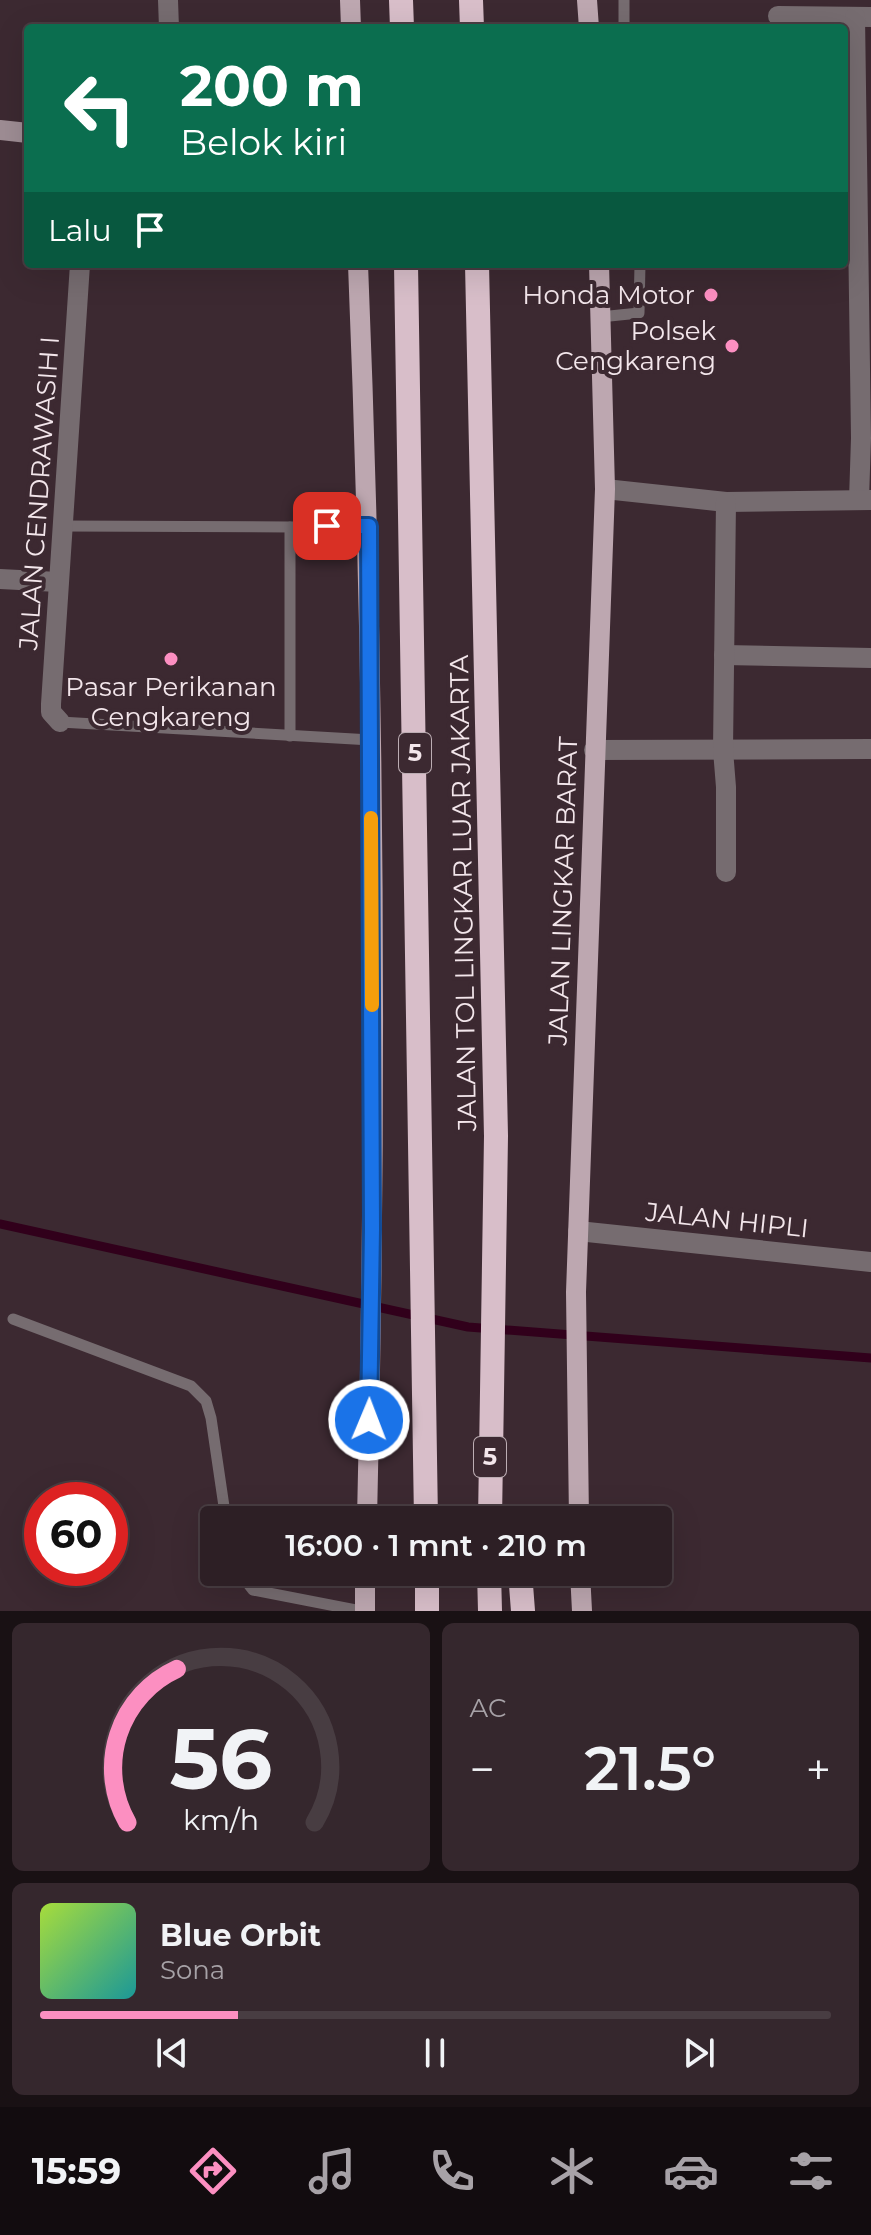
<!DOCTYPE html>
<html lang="id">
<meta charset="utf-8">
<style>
:root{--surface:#2d1f25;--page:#35272d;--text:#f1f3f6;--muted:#a7a2a7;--line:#483d42;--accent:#fc8fc1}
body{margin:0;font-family:Montserrat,sans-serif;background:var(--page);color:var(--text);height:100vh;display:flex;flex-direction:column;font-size:30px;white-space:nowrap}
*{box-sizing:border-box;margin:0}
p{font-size:26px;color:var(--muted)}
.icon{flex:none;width:44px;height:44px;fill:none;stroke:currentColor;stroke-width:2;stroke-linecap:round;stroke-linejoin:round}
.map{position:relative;height:1611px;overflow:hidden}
.panel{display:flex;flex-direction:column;gap:12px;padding:12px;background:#191114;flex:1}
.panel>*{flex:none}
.guide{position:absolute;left:24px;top:24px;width:824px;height:244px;border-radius:8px;box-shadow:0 8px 32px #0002,0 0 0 2px var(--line);background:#0b6e4f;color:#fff;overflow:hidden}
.speed{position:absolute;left:24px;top:1482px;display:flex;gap:16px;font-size:40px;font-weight:700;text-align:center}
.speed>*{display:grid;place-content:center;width:104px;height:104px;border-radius:50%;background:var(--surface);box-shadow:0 8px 32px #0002,0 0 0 2px var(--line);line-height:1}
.speed .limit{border:12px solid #d22;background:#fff;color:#111}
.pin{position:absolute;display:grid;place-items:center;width:68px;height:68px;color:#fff;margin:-34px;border-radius:16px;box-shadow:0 4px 12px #0006}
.me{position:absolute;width:88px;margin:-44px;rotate:1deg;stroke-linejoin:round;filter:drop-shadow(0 0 6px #0008)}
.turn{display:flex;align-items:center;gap:28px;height:168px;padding:0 24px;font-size:36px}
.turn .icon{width:104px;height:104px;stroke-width:2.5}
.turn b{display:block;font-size:56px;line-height:68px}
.then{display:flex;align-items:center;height:76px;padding:0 24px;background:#0003;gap:16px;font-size:30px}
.big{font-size:60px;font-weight:600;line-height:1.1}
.panel .widget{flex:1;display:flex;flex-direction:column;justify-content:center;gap:12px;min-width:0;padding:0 28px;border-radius:12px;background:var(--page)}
.panel .dial{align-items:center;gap:0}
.dial svg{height:208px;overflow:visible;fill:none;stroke:var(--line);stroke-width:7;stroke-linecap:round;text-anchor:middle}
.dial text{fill:var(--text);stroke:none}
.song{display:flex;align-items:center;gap:24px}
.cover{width:96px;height:96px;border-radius:12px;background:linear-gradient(135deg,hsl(80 70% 55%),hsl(180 70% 35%))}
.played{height:8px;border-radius:4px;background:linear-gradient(90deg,var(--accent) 25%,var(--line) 25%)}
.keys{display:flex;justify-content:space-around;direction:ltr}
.heat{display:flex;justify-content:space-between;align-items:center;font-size:44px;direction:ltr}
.panel .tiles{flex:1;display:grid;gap:12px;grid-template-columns:1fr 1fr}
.widget:last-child{grid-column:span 2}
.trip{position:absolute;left:200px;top:1506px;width:472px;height:80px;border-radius:8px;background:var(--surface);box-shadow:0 8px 32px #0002,0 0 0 2px var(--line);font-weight:600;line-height:80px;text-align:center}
.tab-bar{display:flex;height:128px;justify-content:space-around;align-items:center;background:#120c0f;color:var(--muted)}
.tab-bar .icon{width:56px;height:56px}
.tab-bar .current{color:var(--accent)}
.tab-bar b{font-size:36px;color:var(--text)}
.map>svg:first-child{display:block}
</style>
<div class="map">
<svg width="871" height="1611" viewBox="0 0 871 1611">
<rect width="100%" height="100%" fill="#3c2931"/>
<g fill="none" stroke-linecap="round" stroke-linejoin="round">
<!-- stream -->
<polyline stroke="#31001b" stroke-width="9" points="0,1224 468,1327 871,1358"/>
<!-- lane -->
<g stroke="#766c70" stroke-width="11">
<polyline points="624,0 624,28"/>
<polyline points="600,317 639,313 640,264"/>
<polyline points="62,526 290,527 290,736"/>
<polyline points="290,527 369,526"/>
<polyline points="60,722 371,740"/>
<polyline points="13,1319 191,1386 206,1401 211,1418 226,1520"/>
<polyline points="239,1572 253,1590 361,1611"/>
</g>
<!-- street -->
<g stroke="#766c70" stroke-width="20">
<polyline points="168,0 169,28"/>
<polyline points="778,16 871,17"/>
<polyline points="855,17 861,438 859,500"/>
<polyline points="605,489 726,502 871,500"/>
<polyline points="0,579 58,582"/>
<polyline points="724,655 871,658"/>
<polyline points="60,722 51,712 51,704 80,264"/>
<polyline points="594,750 871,749"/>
<polyline points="726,872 726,787 723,750 726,502"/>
<polyline points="578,1231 871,1262"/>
</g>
<!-- secondary -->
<polyline stroke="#9e8d94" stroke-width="20" points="0,130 28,133"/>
<!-- primary -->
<g stroke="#bda7b0" stroke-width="20">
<polyline points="350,0 351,28"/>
<polyline points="587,0 589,28"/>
<path d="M358,264C375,682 377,1101 367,1520"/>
<polyline points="579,1520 576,1292 605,489 599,264"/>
<polyline points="580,1572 582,1611"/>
<polyline points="365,1611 365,1572"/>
</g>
<!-- highway -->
<g stroke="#d8bec9" stroke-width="24">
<polyline points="401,0 402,28"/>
<polyline points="471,0 472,28"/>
<polyline points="406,264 426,1520"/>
<polyline points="477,264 496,1136 490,1520"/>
<polyline points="427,1572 427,1611"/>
<polyline points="489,1572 490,1611"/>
<polyline points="520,1572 523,1611"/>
</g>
</g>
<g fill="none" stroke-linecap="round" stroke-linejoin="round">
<defs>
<polyline id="route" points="327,526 369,526 372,1229 369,1420"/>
</defs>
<!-- route casing -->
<use href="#route" stroke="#114b97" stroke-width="20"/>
<!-- route -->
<use href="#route" stroke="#1a73e8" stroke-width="14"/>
<!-- slow -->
<polyline stroke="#f59e0b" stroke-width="14" points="371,818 372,1005"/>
</g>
<!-- markers -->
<g fill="#fc8fc1" stroke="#3c2931" stroke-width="3">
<circle cx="711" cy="295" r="8"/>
<circle cx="732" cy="346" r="8"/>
<circle cx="171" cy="659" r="8"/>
</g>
<g text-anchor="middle" stroke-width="8" stroke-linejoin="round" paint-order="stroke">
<!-- shield labels -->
<g fill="#3c2931" stroke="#bcadb3" stroke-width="2">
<rect x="399" y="733" width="32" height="40" rx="6"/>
<rect x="474" y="1437" width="32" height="40" rx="6"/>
</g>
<g font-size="24" font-weight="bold" fill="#f3e6eb">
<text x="415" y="761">5</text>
<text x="490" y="1465">5</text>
</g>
<!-- poi labels -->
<g font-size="26" fill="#f3e6eb" stroke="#3c2931" text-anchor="end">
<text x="695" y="304">Honda Motor</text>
<text x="716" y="340">Polsek<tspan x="716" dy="30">Cengkareng</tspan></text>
<text x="171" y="696" text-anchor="middle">Pasar Perikanan<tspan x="171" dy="30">Cengkareng</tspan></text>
</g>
<!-- street labels -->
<g font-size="26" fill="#f3e6eb" stroke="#3c2931">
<text transform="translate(39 493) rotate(-86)" y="9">JALAN CENDRAWASIH I</text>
<text transform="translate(563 891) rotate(-88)" y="9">JALAN LINGKAR BARAT</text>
<text transform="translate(463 893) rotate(-91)" y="9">JALAN TOL LINGKAR LUAR JAKARTA</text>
<text transform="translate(727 1220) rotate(6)" y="9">JALAN HIPLI</text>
</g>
</g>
</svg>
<div class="speed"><div class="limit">60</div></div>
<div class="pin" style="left:327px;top:526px;background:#d93025"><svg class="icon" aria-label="arrive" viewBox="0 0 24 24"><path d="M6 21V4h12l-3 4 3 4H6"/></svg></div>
<svg class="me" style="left:369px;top:1420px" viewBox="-20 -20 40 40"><circle r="17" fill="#1a73e8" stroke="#fff" stroke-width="3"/><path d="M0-11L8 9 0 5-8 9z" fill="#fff"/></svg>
<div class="trip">16:00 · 1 mnt · 210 m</div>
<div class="guide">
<div class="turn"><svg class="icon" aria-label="left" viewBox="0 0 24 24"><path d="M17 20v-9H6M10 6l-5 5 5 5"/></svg><div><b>200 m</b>Belok kiri</div></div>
<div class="then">Lalu<svg class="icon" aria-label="arrive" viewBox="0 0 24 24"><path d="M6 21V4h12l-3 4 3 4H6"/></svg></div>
</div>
</div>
<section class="panel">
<div class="tiles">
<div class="widget dial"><svg viewBox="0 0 100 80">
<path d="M14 69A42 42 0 1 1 86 69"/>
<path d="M14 69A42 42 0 0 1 33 10" stroke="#fc8fc1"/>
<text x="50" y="56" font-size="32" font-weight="700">56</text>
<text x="50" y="72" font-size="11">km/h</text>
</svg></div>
<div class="widget"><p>AC</p>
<div class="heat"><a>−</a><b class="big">21.5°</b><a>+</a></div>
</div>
<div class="widget">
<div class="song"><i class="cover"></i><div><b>Blue Orbit</b><p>Sona</p></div></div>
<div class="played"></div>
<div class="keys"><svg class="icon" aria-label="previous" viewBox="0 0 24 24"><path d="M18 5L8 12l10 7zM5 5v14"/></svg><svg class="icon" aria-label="pause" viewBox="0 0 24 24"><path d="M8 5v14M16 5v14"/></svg><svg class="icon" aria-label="next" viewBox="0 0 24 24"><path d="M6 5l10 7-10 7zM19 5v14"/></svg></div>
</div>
</div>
</section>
<nav class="tab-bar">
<b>15:59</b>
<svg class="icon current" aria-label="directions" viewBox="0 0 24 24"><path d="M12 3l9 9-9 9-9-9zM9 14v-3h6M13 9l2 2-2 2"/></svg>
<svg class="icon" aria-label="music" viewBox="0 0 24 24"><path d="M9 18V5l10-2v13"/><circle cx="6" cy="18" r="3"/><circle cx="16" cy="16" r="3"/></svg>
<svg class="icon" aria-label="phone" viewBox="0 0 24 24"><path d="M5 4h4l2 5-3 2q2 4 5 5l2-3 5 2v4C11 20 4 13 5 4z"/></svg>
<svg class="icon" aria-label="climate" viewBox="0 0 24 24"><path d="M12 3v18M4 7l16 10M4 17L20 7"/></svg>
<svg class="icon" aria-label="car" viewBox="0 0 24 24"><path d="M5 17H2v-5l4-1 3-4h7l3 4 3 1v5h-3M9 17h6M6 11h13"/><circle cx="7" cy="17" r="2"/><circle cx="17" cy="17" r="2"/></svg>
<svg class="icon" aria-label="filters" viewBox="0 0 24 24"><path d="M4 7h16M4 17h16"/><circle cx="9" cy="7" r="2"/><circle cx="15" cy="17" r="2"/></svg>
</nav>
